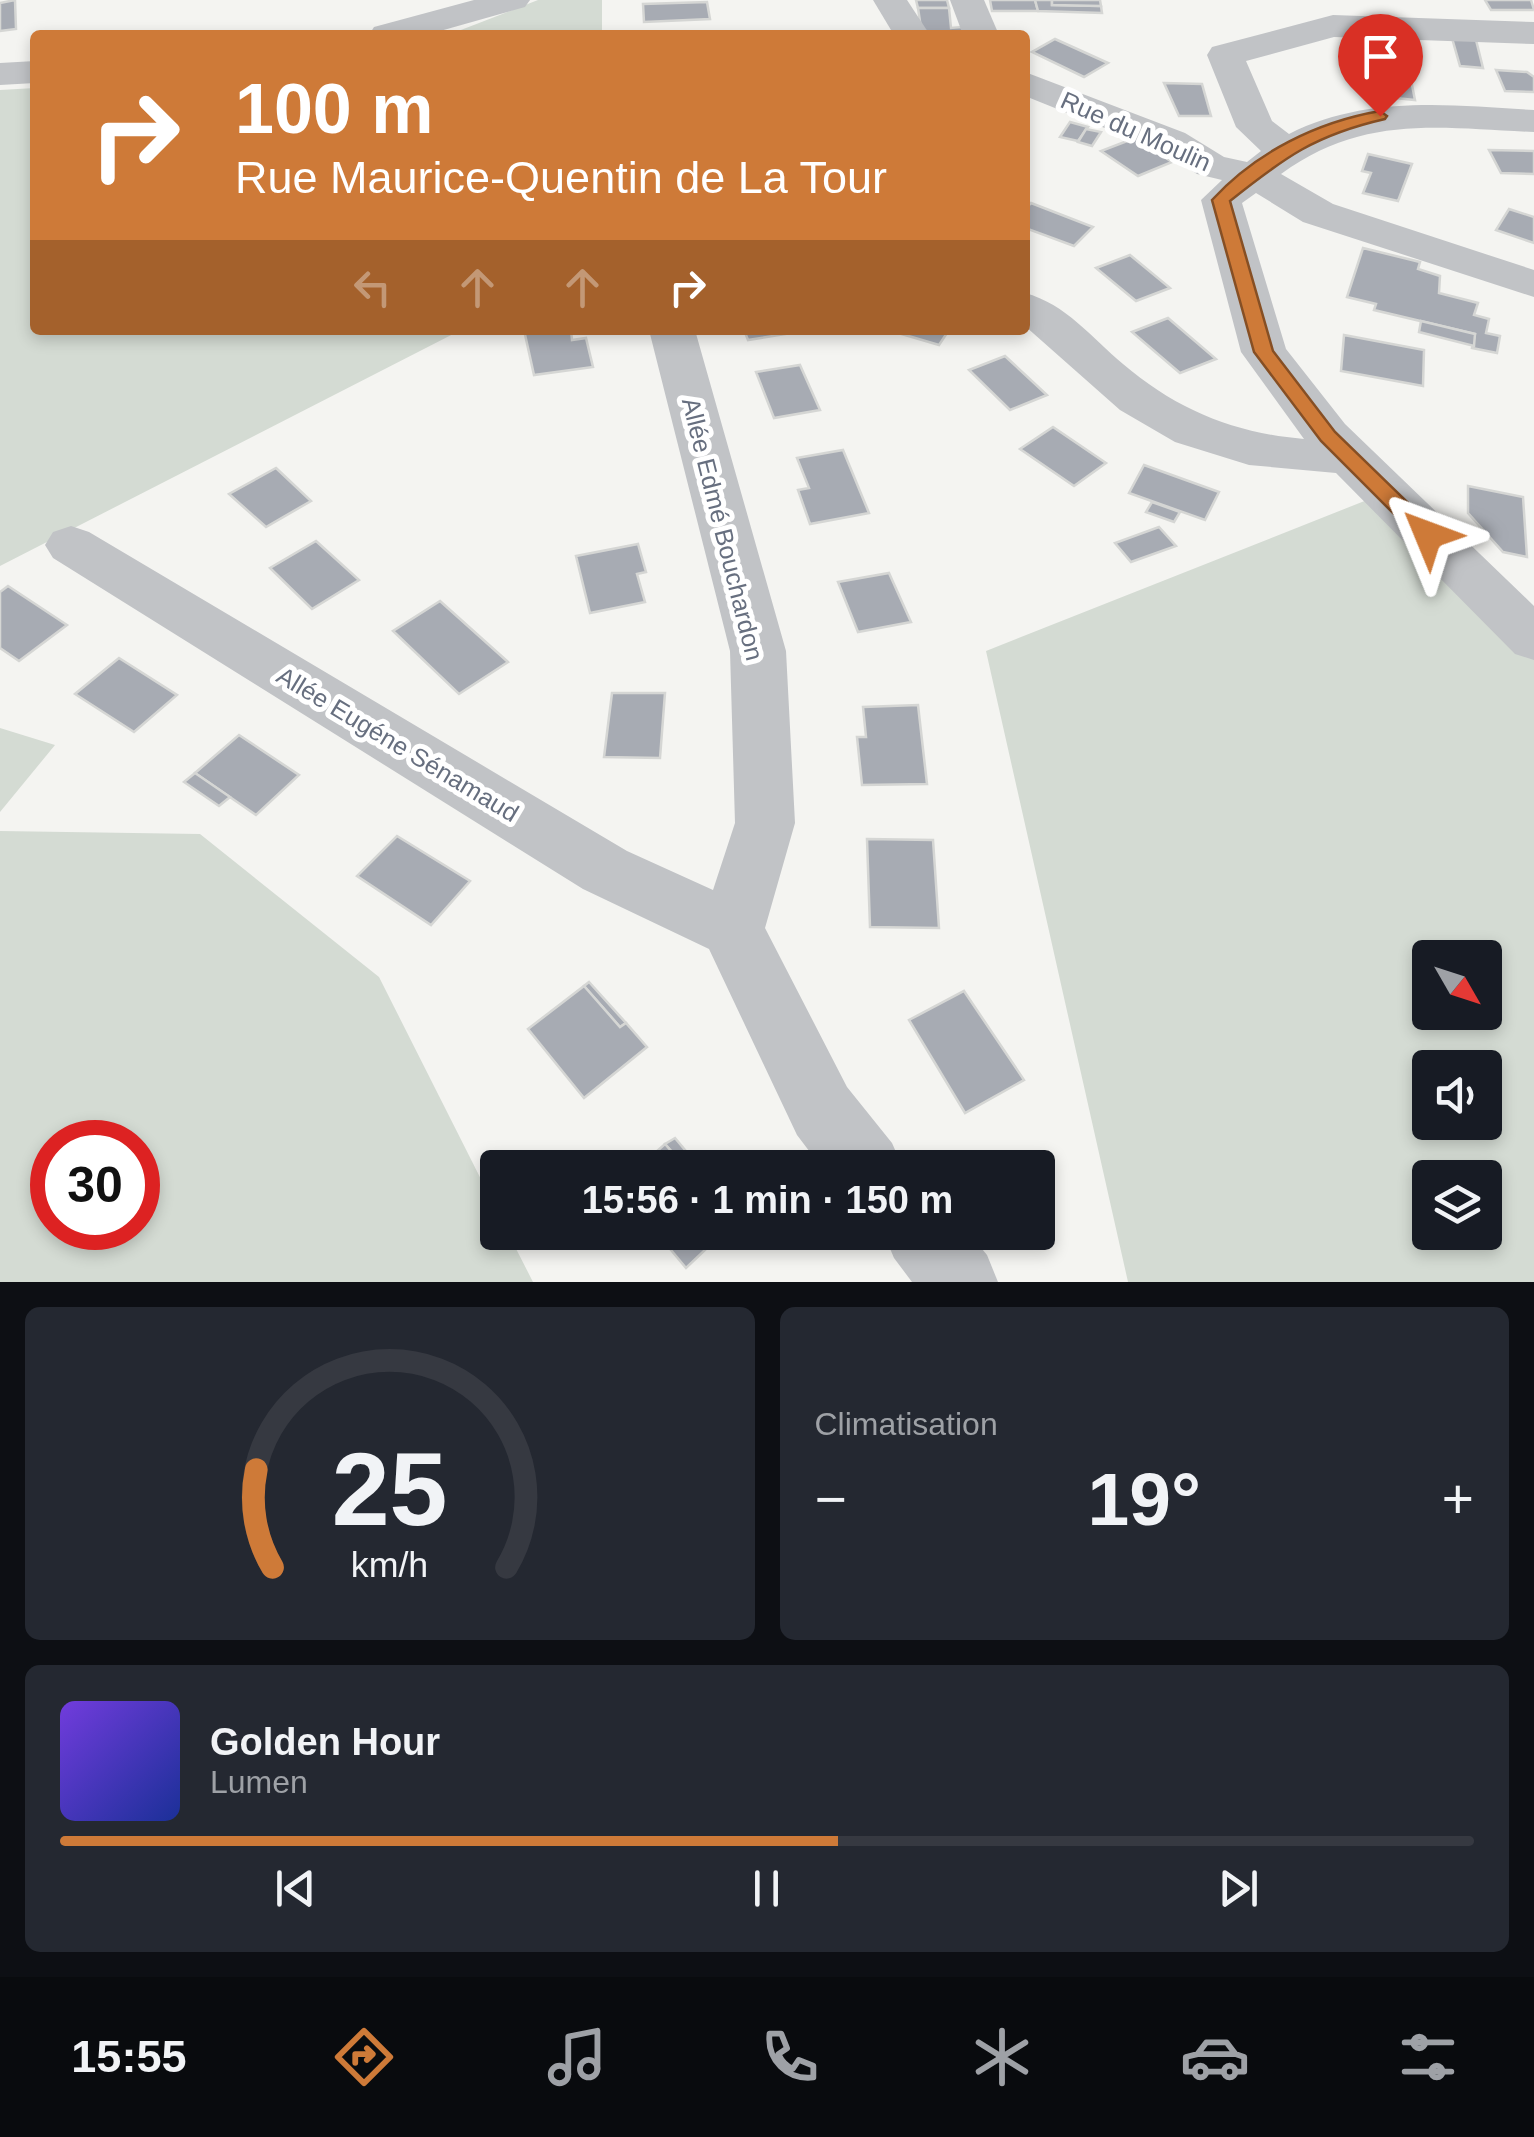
<!DOCTYPE html>
<html lang="fr">
<meta charset="utf-8">
<style>
:root{--surface:#171b24;--page:#242831;--text:#f1f3f6;--muted:#9ea1a6;--line:#363941;--accent:#ce7a38}
body{margin:0;font-family:Arial,sans-serif;background:var(--page);color:var(--text);height:100vh;display:flex;flex-direction:column;font-size:38px;white-space:nowrap}
*{box-sizing:border-box;margin:0}
p{font-size:32px;color:var(--muted)}
.icon{flex:none;width:55px;height:55px;fill:none;stroke:currentColor;stroke-width:2;stroke-linecap:round;stroke-linejoin:round}
.map{position:relative;height:1282px;overflow:hidden}
.side{display:flex;flex-direction:column;gap:25px;padding:25px;background:#0d0f14;flex:1}
.side>*{flex:none}
.guide{position:absolute;left:30px;top:30px;width:1000px;height:305px;border-radius:10px;box-shadow:0 5px 15px #0003;background:#ce7a38;color:#fff;overflow:hidden}
.needle{width:65px;rotate:129deg}
.fabs{position:absolute;left:1412px;top:940px;display:grid;gap:20px}
.fabs a{display:grid;place-items:center;width:90px;height:90px;border-radius:10px;background:var(--surface);box-shadow:0 5px 15px #0003;font-size:50px}
.speed{position:absolute;left:30px;top:1120px;display:flex;gap:20px;font-size:50px;font-weight:700;text-align:center}
.speed>*{display:grid;place-content:center;width:130px;height:130px;border-radius:50%;background:var(--surface);box-shadow:0 5px 15px #0003;line-height:1}
.speed .limit{border:15px solid #d22;background:#fff;color:#111}
.pin{position:absolute;display:grid;place-items:center;width:85px;height:85px;color:#fff;margin:-102px -42px;border-radius:50% 50% 50% 0;rotate:-45deg;box-shadow:0 0 10px #0007}
.pin .icon{rotate:45deg}
.me{position:absolute;width:110px;margin:-55px;rotate:314deg;stroke-linejoin:round;filter:drop-shadow(0 0 8px #0008)}
.turn{display:flex;align-items:center;gap:35px;height:210px;padding:0 40px;font-size:45px}
.turn .icon{width:130px;height:130px;stroke-width:2.5}
.turn b{display:block;font-size:70px;line-height:85px}
.lanes{display:flex;align-items:center;height:95px;padding:0 40px;background:#0003;justify-content:center;gap:50px;direction:ltr}
.lanes .off{opacity:.35}
.big{font-size:75px;font-weight:700;line-height:1.1}
.side .card{flex:1;display:flex;flex-direction:column;justify-content:center;gap:15px;min-width:0;padding:0 35px;border-radius:15px;background:var(--page)}
.side .dial{align-items:center;gap:0}
.dial svg{height:260px;overflow:visible;fill:none;stroke:var(--line);stroke-width:7;stroke-linecap:round;text-anchor:middle}
.dial text{fill:var(--text);stroke:none}
.song{display:flex;align-items:center;gap:30px}
.cover{width:120px;height:120px;border-radius:15px;background:linear-gradient(135deg,hsl(260 70% 55%),hsl(230 70% 35%))}
.played{height:10px;border-radius:5px;background:linear-gradient(90deg,var(--accent) 55%,var(--line) 55%)}
.keys{display:flex;justify-content:space-around;direction:ltr}
.heat{display:flex;justify-content:space-between;align-items:center;font-size:55px;direction:ltr}
.side .tiles{flex:1;display:grid;gap:25px;grid-template-columns:1fr 1fr}
.card:last-child{grid-column:span 2}
.trip{position:absolute;left:480px;top:1150px;width:575px;height:100px;border-radius:10px;background:var(--surface);box-shadow:0 5px 15px #0003;font-weight:700;line-height:100px;text-align:center}
.menu{display:flex;height:160px;justify-content:space-around;align-items:center;background:#090b0e;color:var(--muted)}
.menu .icon{width:70px;height:70px}
.menu .current{color:var(--accent)}
.menu b{font-size:45px;color:var(--text)}
.map>svg:first-child{display:block}
</style>
<div class="map">
<svg width="1534" height="1282" viewBox="0 0 1534 1282">
<rect width="100%" height="100%" fill="#f4f4f1"/>
<!-- green -->
<g fill="#d4dbd3" fill-rule="evenodd">
<polygon points="538,0 602,0 602,35 448,35"/>
<polygon points="35,88 35,330 461,330 0,566 0,90"/>
<path d="M1367,500L1534,636V1282H1128L986,651ZM1430,958H1485V1012H1430ZM1430,1068H1485V1122H1430ZM1430,1178H1485V1232H1430Z"/>
<polygon points="0,728 55,745 0,812"/>
<path d="M0,831L200,834L379,977L497,1211L498,1232L508,1233L533,1282H0ZM138,1142V1228H52V1142Z"/>
</g>
<!-- building -->
<g fill="#a7abb3" stroke="#d5d6d4" stroke-width="2.5">
<polygon points="15,0 16,29 0,31 0,3"/>
<polygon points="916,0 947,0 949,8 918,8"/>
<polygon points="990,0 1035,0 1038,11 992,11"/>
<polygon points="1035,0 1052,0 1052,5 1101,6 1102,13 1038,11"/>
<polygon points="1052,0 1100,0 1101,6 1052,5"/>
<polygon points="1485,0 1531,0 1534,10 1491,10"/>
<polygon points="707,2 710,19 644,22 643,4"/>
<polygon points="918,8 949,8 951,28 962,27 965,35 922,35"/>
<polygon points="1452,38 1476,40 1483,68 1460,66"/>
<polygon points="1055,39 1108,63 1084,77 1032,52"/>
<polygon points="1375,67 1409,70 1415,100 1376,96"/>
<polygon points="1496,70 1527,72 1534,77 1534,92 1505,91"/>
<polygon points="1164,83 1202,84 1211,116 1179,116"/>
<polygon points="1070,122 1088,127 1078,141 1060,137"/>
<polygon points="1086,129 1101,132 1092,146 1078,142"/>
<polygon points="1135,138 1172,162 1138,176 1101,151"/>
<polygon points="1489,150 1534,151 1534,174 1501,173"/>
<polygon points="1368,154 1412,164 1398,201 1363,193 1371,173 1362,171"/>
<polygon points="1031,203 1093,227 1074,246 1025,228 1025,209"/>
<polygon points="1509,209 1534,217 1534,243 1496,230"/>
<polygon points="1363,248 1420,262 1418,269 1440,276 1439,293 1478,303 1474,315 1489,319 1486,333 1500,336 1497,353 1472,348 1475,334 1374,310 1376,304 1347,297"/>
<polygon points="1130,255 1170,288 1136,301 1096,268"/>
<polygon points="1168,318 1216,359 1180,373 1132,332"/>
<polygon points="1421,321 1475,334 1474,346 1419,332"/>
<polygon points="524,330 571,330 572,340 586,338 593,367 534,375"/>
<polygon points="744,330 810,330 748,340"/>
<polygon points="888,330 949,330 939,345"/>
<polygon points="1344,335 1424,350 1423,386 1341,371"/>
<polygon points="1005,356 1047,395 1010,410 969,370"/>
<polygon points="800,365 820,410 774,418 756,372"/>
<polygon points="1053,427 1106,463 1074,486 1020,449"/>
<polygon points="843,450 869,513 810,524 798,490 809,488 797,458"/>
<polygon points="1144,465 1219,492 1205,520 1129,493"/>
<polygon points="276,468 311,501 266,527 229,494"/>
<polygon points="1468,486 1523,497 1527,557 1503,552 1468,513"/>
<polygon points="1152,502 1180,512 1174,522 1146,512"/>
<polygon points="1159,527 1176,546 1131,562 1115,543"/>
<polygon points="316,541 359,580 312,609 270,568"/>
<polygon points="638,544 646,572 637,574 645,602 590,613 576,556"/>
<polygon points="889,573 911,622 858,632 838,582"/>
<polygon points="8,586 67,625 19,661 0,648 0,592"/>
<polygon points="440,601 508,662 459,694 393,631"/>
<polygon points="119,658 177,695 134,732 75,694"/>
<polygon points="612,693 665,693 660,758 604,757"/>
<polygon points="918,705 927,784 862,785 857,737 866,737 863,707"/>
<polygon points="239,735 299,775 256,815 195,773"/>
<polygon points="195,773 230,797 219,806 184,782"/>
<polygon points="397,836 470,881 431,925 357,876"/>
<polygon points="867,839 933,840 939,928 870,927"/>
<polygon points="589,982 626,1023 620,1027 584,986"/>
<polygon points="584,986 620,1027 626,1023 647,1047 584,1098 528,1029"/>
<polygon points="964,991 1024,1080 965,1113 909,1020"/>
<polygon points="675,1138 700,1168 686,1168 665,1144"/>
<polygon points="665,1144 686,1168 638,1168"/>
<polygon points="656,1232 724,1232 686,1268"/>
</g>
<g fill="none" stroke-linecap="round" stroke-linejoin="round">
<!-- minor -->
<g fill="#c1c3c6" fill-rule="evenodd">
<polygon points="474,0 530,0 525,7 426,35 369,35 374,27"/>
<polygon points="873,0 907,0 930,35 894,35"/>
<polygon points="950,0 984,0 999,35 963,35"/>
<path d="M1333,15L1534,22V44L1334,37L1246,61L1272,121L1289,134C1366,95 1450,105 1534,110V132C1439,128 1363,114 1281,174L1333,204L1534,270V297L1303,222L1256,193L1242,203L1286,349L1345,424L1534,606V660L1515,654L1336,473L1249,465L1175,442L1120,410L1025,326V293C1066,304 1092,338 1123,364C1177,410 1234,433 1304,439L1241,352L1201,200L1222,180L1197,174L1157,149L1025,96V72L1185,133L1224,157L1247,162L1261,151L1236,127L1207,55L1212,47Z"/>
<polygon points="35,61 35,83 0,85 0,63"/>
<polygon points="649,330 695,330 786,651 795,823 765,928 847,1087 892,1143 903,1168 822,1168 797,1135 709,949 583,889 53,558 45,545 53,532 71,526 89,532 627,851 713,890 735,823 730,651"/>
<polygon points="883,1232 968,1232 987,1255 998,1282 912,1282 894,1258"/>
</g>
</g>
<!-- route -->
<path fill="#ce7a38" stroke="#864f24" stroke-width="2.5" d="M1380,111L1387,116L1385,119C1315,135 1285,157 1230,201L1273,351L1335,432L1436,530L1439,535L1428,543L1421,541L1321,441L1254,352L1212,200C1256,152 1317,122 1380,111Z"/>
<g text-anchor="middle" stroke-width="10" stroke-linejoin="round" paint-order="stroke">
<!-- street labels -->
<g font-size="25" fill="#676f7f" stroke="#fff">
<text transform="translate(1136 131) rotate(24)" y="9">Rue du Moulin</text>
<text transform="translate(723 529) rotate(76)" y="9">Allée Edmé Bouchardon</text>
<text transform="translate(398 744) rotate(31)" y="9">Allée Eugéne Sénamaud</text>
</g>
</g>
</svg>
<div class="fabs">
<a><svg class="needle" viewBox="-14 -14 28 28"><path d="M0-13l5 13h-10z" fill="#e53935"/><path d="M0 13l5-13h-10z" fill="#9ea1a6"/></svg></a>
<a><svg class="icon" aria-label="sound" viewBox="0 0 24 24"><path d="M4 9h4l5-4v14l-5-4H4zM17 9q2 3 0 6"/></svg></a>
<a><svg class="icon" aria-label="layers" viewBox="0 0 24 24"><path d="M12 4l9 5-9 5-9-5zM3 14l9 5 9-5"/></svg></a>
</div>
<div class="speed"><div class="limit">30</div></div>
<div class="pin" style="left:1380px;top:116px;background:#d93025"><svg class="icon" aria-label="arrive" viewBox="0 0 24 24"><path d="M6 21V4h12l-3 4 3 4H6"/></svg></div>
<svg class="me" style="left:1428px;top:535px" viewBox="-20 -20 40 40"><path d="M0-17L14 15 0 8-14 15z" fill="#ce7a38" stroke="#fff" stroke-width="4"/></svg>
<div class="trip">15:56 · 1 min · 150 m</div>
<div class="guide">
<div class="turn"><svg class="icon" aria-label="right" viewBox="0 0 24 24"><path d="M7 20v-9h11M14 6l5 5-5 5"/></svg><div><b>100 m</b>Rue Maurice-Quentin de La Tour</div></div>
<div class="lanes"><svg class="icon off" aria-label="left" viewBox="0 0 24 24"><path d="M17 20v-9H6M10 6l-5 5 5 5"/></svg><svg class="icon off" aria-label="ahead" viewBox="0 0 24 24"><path d="M12 20V5M6 11l6-6 6 6"/></svg><svg class="icon off" aria-label="ahead" viewBox="0 0 24 24"><path d="M12 20V5M6 11l6-6 6 6"/></svg><svg class="icon" aria-label="right" viewBox="0 0 24 24"><path d="M7 20v-9h11M14 6l5 5-5 5"/></svg></div>
</div>
</div>
<section class="side">
<div class="tiles">
<div class="card dial"><svg viewBox="0 0 100 80">
<path d="M14 69A42 42 0 1 1 86 69"/>
<path d="M14 69A42 42 0 0 1 9 39" stroke="#ce7a38"/>
<text x="50" y="56" font-size="32" font-weight="700">25</text>
<text x="50" y="72" font-size="11">km/h</text>
</svg></div>
<div class="card"><p>Climatisation</p>
<div class="heat"><a>−</a><b class="big">19°</b><a>+</a></div>
</div>
<div class="card">
<div class="song"><i class="cover"></i><div><b>Golden Hour</b><p>Lumen</p></div></div>
<div class="played"></div>
<div class="keys"><svg class="icon" aria-label="previous" viewBox="0 0 24 24"><path d="M18 5L8 12l10 7zM5 5v14"/></svg><svg class="icon" aria-label="pause" viewBox="0 0 24 24"><path d="M8 5v14M16 5v14"/></svg><svg class="icon" aria-label="next" viewBox="0 0 24 24"><path d="M6 5l10 7-10 7zM19 5v14"/></svg></div>
</div>
</div>
</section>
<nav class="menu">
<b>15:55</b>
<svg class="icon current" aria-label="directions" viewBox="0 0 24 24"><path d="M12 3l9 9-9 9-9-9zM9 14v-3h6M13 9l2 2-2 2"/></svg>
<svg class="icon" aria-label="music" viewBox="0 0 24 24"><path d="M9 18V5l10-2v13"/><circle cx="6" cy="18" r="3"/><circle cx="16" cy="16" r="3"/></svg>
<svg class="icon" aria-label="phone" viewBox="0 0 24 24"><path d="M5 4h4l2 5-3 2q2 4 5 5l2-3 5 2v4C11 20 4 13 5 4z"/></svg>
<svg class="icon" aria-label="climate" viewBox="0 0 24 24"><path d="M12 3v18M4 7l16 10M4 17L20 7"/></svg>
<svg class="icon" aria-label="car" viewBox="0 0 24 24"><path d="M5 17H2v-5l4-1 3-4h7l3 4 3 1v5h-3M9 17h6M6 11h13"/><circle cx="7" cy="17" r="2"/><circle cx="17" cy="17" r="2"/></svg>
<svg class="icon" aria-label="filters" viewBox="0 0 24 24"><path d="M4 7h16M4 17h16"/><circle cx="9" cy="7" r="2"/><circle cx="15" cy="17" r="2"/></svg>
</nav>
